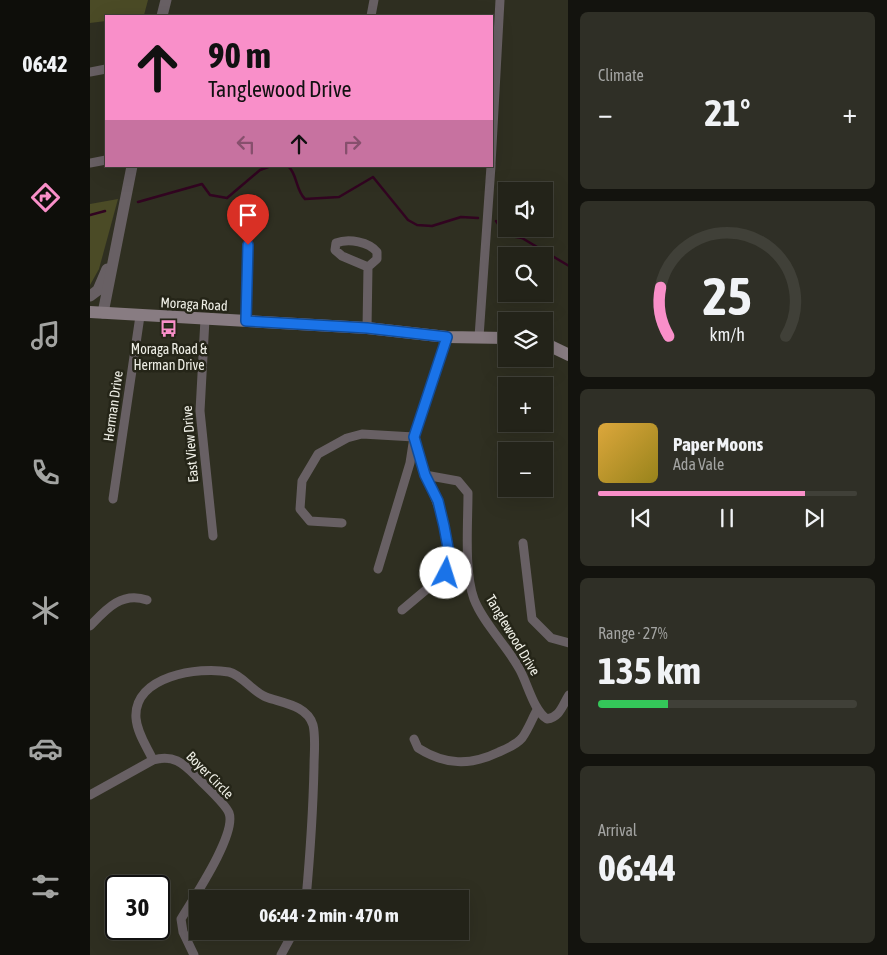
<!DOCTYPE html>
<meta charset="utf-8">
<style>
:root{--surface:#232319;--page:#2f2f26;--text:#f1f3f6;--muted:#a3a4a2;--line:#404038;--accent:#f98fc9}
body{margin:0;font-family:"Asap Condensed",sans-serif;background:var(--page);color:var(--text);height:100vh;display:flex;flex-direction:column;font-size:19px;white-space:nowrap}
*{box-sizing:border-box;margin:0}
p{font-size:16px;color:var(--muted)}
.icon{flex:none;width:28px;height:28px;fill:none;stroke:currentColor;stroke-width:2;stroke-linecap:round;stroke-linejoin:round}
.map{position:relative;flex:1;overflow:hidden}
.panel{display:flex;flex-direction:column;gap:12px;padding:12px;background:#13130e;width:319px}
.panel>*{flex:none}
.hud{position:absolute;left:15px;top:15px;width:388px;height:152px;border-radius:0px;box-shadow:0 5px 20px #0002,0 0 0 1px var(--line);background:#f98fc9;color:#111;overflow:hidden}
.controls{position:absolute;left:408px;top:182px;display:grid;gap:10px}
.controls a{display:grid;place-items:center;width:55px;height:55px;border-radius:0px;background:var(--surface);box-shadow:0 5px 20px #0002,0 0 0 1px var(--line);font-size:25px}
.speed{position:absolute;left:15px;top:875px;display:flex;gap:10px;font-size:25px;font-weight:700;text-align:center}
.speed>*{display:grid;place-content:center;width:65px;height:65px;border-radius:50%;background:var(--surface);box-shadow:0 5px 20px #0002,0 0 0 1px var(--line);line-height:1}
.speed .limit{border:2px solid #111;border-radius:8px;background:#fff;color:#111}
.pin{position:absolute;display:grid;place-items:center;width:42px;height:42px;color:#fff;margin:-51px -21px;border-radius:50% 50% 50% 0;rotate:-45deg;box-shadow:0 0 5px #0007}
.pin .icon{rotate:45deg}
.me{position:absolute;width:55px;margin:-28px;rotate:5deg;stroke-linejoin:round;filter:drop-shadow(0 0 4px #0008)}
.turn{display:flex;align-items:center;gap:18px;height:105px;padding:0 20px;font-size:22px}
.turn .icon{width:65px;height:65px;stroke-width:2.5}
.turn b{display:block;font-size:35px;line-height:42px}
.lanes{display:flex;align-items:center;height:48px;padding:0 20px;background:#0003;justify-content:center;gap:25px;direction:ltr}
.lanes .off{opacity:.35}
.big{font-size:38px;font-weight:700;line-height:1.1}
.panel .tile{flex:1;display:flex;flex-direction:column;justify-content:center;gap:8px;min-width:0;padding:0 18px;border-radius:8px;background:var(--page)}
.panel .dial{align-items:center;gap:0}
.dial svg{height:130px;overflow:visible;fill:none;stroke:var(--line);stroke-width:7;stroke-linecap:round;text-anchor:middle}
.dial text{fill:var(--text);stroke:none}
.song{display:flex;align-items:center;gap:15px}
.cover{width:60px;height:60px;border-radius:8px;background:linear-gradient(135deg,hsl(40 70% 55%),hsl(50 70% 35%))}
.played{height:5px;border-radius:2px;background:linear-gradient(90deg,var(--accent) 80%,var(--line) 80%)}
.keys{display:flex;justify-content:space-around;direction:ltr}
.heat{display:flex;justify-content:space-between;align-items:center;font-size:28px;direction:ltr}
.charge{height:8px;border-radius:4px;background:linear-gradient(90deg,#34c759 27%,var(--line) 0)}
.trip{position:absolute;left:99px;top:890px;width:280px;height:50px;border-radius:0px;background:var(--surface);box-shadow:0 5px 20px #0002,0 0 0 1px var(--line);font-weight:700;line-height:50px;text-align:center}
main{display:flex;flex:1;min-height:0}
.tabs{display:flex;flex-direction:column;width:90px;justify-content:space-around;align-items:center;background:#0e0e0a;color:var(--muted)}
.tabs .icon{width:35px;height:35px}
.tabs .on{color:var(--accent)}
.tabs b{font-size:22px;color:var(--text)}
.map>svg:first-child{display:block}
</style>
<main>
<nav class="tabs">
<b>06:42</b>
<svg class="icon on" aria-label="directions" viewBox="0 0 24 24"><path d="M12 3l9 9-9 9-9-9zM9 14v-3h6M13 9l2 2-2 2"/></svg>
<svg class="icon" aria-label="music" viewBox="0 0 24 24"><path d="M9 18V5l10-2v13"/><circle cx="6" cy="18" r="3"/><circle cx="16" cy="16" r="3"/></svg>
<svg class="icon" aria-label="phone" viewBox="0 0 24 24"><path d="M5 4h4l2 5-3 2q2 4 5 5l2-3 5 2v4C11 20 4 13 5 4z"/></svg>
<svg class="icon" aria-label="climate" viewBox="0 0 24 24"><path d="M12 3v18M4 7l16 10M4 17L20 7"/></svg>
<svg class="icon" aria-label="car" viewBox="0 0 24 24"><path d="M5 17H2v-5l4-1 3-4h7l3 4 3 1v5h-3M9 17h6M6 11h13"/><circle cx="7" cy="17" r="2"/><circle cx="17" cy="17" r="2"/></svg>
<svg class="icon" aria-label="filters" viewBox="0 0 24 24"><path d="M4 7h16M4 17h16"/><circle cx="9" cy="7" r="2"/><circle cx="15" cy="17" r="2"/></svg>
</nav>
<div class="map">
<svg width="479" height="955" viewBox="0 0 479 955">
<rect width="100%" height="100%" fill="#2f2f21"/>
<!-- green -->
<g fill="#4b4b26">
<polygon points="0,0 58,0 54,15 16,16 16,21 0,23"/>
<polygon points="28,199 9,269 0,285 0,204"/>
</g>
<g fill="none" stroke-linecap="round" stroke-linejoin="round">
<!-- stream -->
<g stroke="#310420" stroke-width="2.5">
<path d="M198,166C208,175 205,189 215,199L249,197L283,177L318,220L327,225L342,226L371,217L388,218"/>
<polyline points="48,202 112,184 120,195 137,198 170,170 181,166"/>
<polyline points="0,215 15,211"/>
<polyline points="406,221 416,235 432,238 479,266"/>
</g>
<!-- minor -->
<g stroke="#686064" stroke-width="9">
<polyline points="281,16 284,0"/>
<polyline points="0,72 16,69"/>
<polyline points="0,163 16,160"/>
<polyline points="401,164 410,0"/>
<polyline points="115,319 110,411 123,536"/>
<polyline points="156,321 157,245"/>
<path d="M277,328L278,267L287,259V252C279,242 259,238 246,243L245,250L252,256L278,267"/>
<path d="M357,337L324,437L335,475L368,481L378,493C378,523 374,572 384,599C393,623 418,647 430,670C438,685 444,711 457,719C470,717 472,706 479,695"/>
<polyline points="389,337 401,166"/>
<polyline points="23,499 50,316"/>
<polyline points="252,523 220,521 210,509 212,481 228,454 257,438 272,434 324,437 320,463 288,569"/>
<polyline points="433,543 442,619 461,638 479,643"/>
<path d="M312,610L356,573C361,538 350,506 335,475"/>
<path d="M0,626C16,609 32,591 57,600"/>
<path d="M324,739L328,748C355,765 380,766 409,752C416,749 427,744 432,738C438,730 442,719 447,710"/>
<path d="M63,760C57,747 47,733 46,718C43,676 109,666 139,672C152,675 163,692 176,697C192,703 217,705 223,725C226,737 224,754 224,767C223,811 220,855 216,899"/>
<path d="M0,795L63,760C83,754 93,763 106,776C114,785 135,803 139,813C147,834 103,899 91,919L93,932L104,955"/>
<polyline points="191,955 204,931"/>
</g>
<!-- tertiary -->
<g stroke="#686064" stroke-width="11">
<polyline points="72,16 76,0"/>
<polyline points="0,296 8,290 17,269"/>
<polyline points="13,313 42,166"/>
</g>
<!-- secondary -->
<g stroke="#887c82" stroke-width="12">
<polyline points="0,312 277,328 357,337 416,338"/>
<polyline points="454,343 479,355"/>
</g>
</g>
<g fill="none" stroke-linecap="round" stroke-linejoin="round">
<defs>
<polyline id="route" points="158,245 156,321 277,328 357,337 324,437 335,475 348,501 354,526 359,553 356,573"/>
</defs>
<!-- route casing -->
<use href="#route" stroke="#114b97" stroke-width="12"/>
<!-- route -->
<use href="#route" stroke="#1a73e8" stroke-width="9"/>
</g>
<!-- icons -->
<defs>
<symbol id="bus-bare" viewBox="-9 -9 18 18"><path d="M-5-6H5V4H4V6H2V4H-2V6H-4V4H-5ZM-3.5-4V0h7V-4ZM-3.5 1.2v1.5H-2V1.2ZM2 1.2v1.5H3.5V1.2Z" fill="#f98fc9" stroke="#252518" stroke-width="2.5" paint-order="stroke"/></symbol>
</defs>
<g fill-rule="evenodd">
<use href="#bus-bare" x="66" y="316" width="25" height="25"/>
</g>
<g text-anchor="middle" stroke-width="5" stroke-linejoin="round" paint-order="stroke">
<!-- street labels -->
<g font-size="14" fill="#efefe6" stroke="#252518">
<text transform="translate(104 304) rotate(3)" y="5">Moraga Road</text>
<text transform="translate(23 406) rotate(-82)" y="5">Herman Drive</text>
<text transform="translate(100 444) rotate(-95)" y="5">East View Drive</text>
<text transform="translate(423 635) rotate(59)" y="5">Tanglewood Drive</text>
<text transform="translate(120 775) rotate(45)" y="5">Boyer Circle</text>
</g>
<!-- poi labels -->
<g font-size="14" fill="#efefe6" stroke="#252518">
<text x="79" y="354">Moraga Road &amp;<tspan x="79" dy="16">Herman Drive</tspan></text>
</g>
</g>
</svg>
<div class="controls">
<a><svg class="icon" aria-label="sound" viewBox="0 0 24 24"><path d="M4 9h4l5-4v14l-5-4H4zM17 9q2 3 0 6"/></svg></a>
<a><svg class="icon" aria-label="search" viewBox="0 0 24 24"><circle cx="10" cy="10" r="6"/><path d="M15 15l6 6"/></svg></a>
<a><svg class="icon" aria-label="layers" viewBox="0 0 24 24"><path d="M12 4l9 5-9 5-9-5zM3 14l9 5 9-5"/></svg></a>
<a>+</a>
<a>−</a>
</div>
<div class="speed"><div class="limit">30</div></div>
<div class="pin" style="left:158px;top:245px;background:#d93025"><svg class="icon" aria-label="arrive" viewBox="0 0 24 24"><path d="M6 21V4h12l-3 4 3 4H6"/></svg></div>
<svg class="me" style="left:356px;top:573px" viewBox="-20 -20 40 40"><circle r="19" fill="#fff"/><path d="M0-13L10 11 0 6-10 11z" fill="#1a73e8"/></svg>
<div class="trip">06:44 · 2 min · 470 m</div>
<div class="hud">
<div class="turn"><svg class="icon" aria-label="ahead" viewBox="0 0 24 24"><path d="M12 20V5M6 11l6-6 6 6"/></svg><div><b>90 m</b>Tanglewood Drive</div></div>
<div class="lanes"><svg class="icon off" aria-label="left" viewBox="0 0 24 24"><path d="M17 20v-9H6M10 6l-5 5 5 5"/></svg><svg class="icon" aria-label="ahead" viewBox="0 0 24 24"><path d="M12 20V5M6 11l6-6 6 6"/></svg><svg class="icon off" aria-label="right" viewBox="0 0 24 24"><path d="M7 20v-9h11M14 6l5 5-5 5"/></svg></div>
</div>
</div>
<section class="panel">
<div class="tile"><p>Climate</p>
<div class="heat"><a>−</a><b class="big">21°</b><a>+</a></div>
</div>
<div class="tile dial"><svg viewBox="0 0 100 80">
<path d="M14 69A42 42 0 1 1 86 69"/>
<path d="M14 69A42 42 0 0 1 9 39" stroke="#f98fc9"/>
<text x="50" y="56" font-size="32" font-weight="700">25</text>
<text x="50" y="72" font-size="11">km/h</text>
</svg></div>
<div class="tile">
<div class="song"><i class="cover"></i><div><b>Paper Moons</b><p>Ada Vale</p></div></div>
<div class="played"></div>
<div class="keys"><svg class="icon" aria-label="previous" viewBox="0 0 24 24"><path d="M18 5L8 12l10 7zM5 5v14"/></svg><svg class="icon" aria-label="pause" viewBox="0 0 24 24"><path d="M8 5v14M16 5v14"/></svg><svg class="icon" aria-label="next" viewBox="0 0 24 24"><path d="M6 5l10 7-10 7zM19 5v14"/></svg></div>
</div>
<div class="tile"><p>Range · 27%</p><b class="big">135 km</b><div class="charge"></div></div>
<div class="tile"><p>Arrival</p><b class="big">06:44</b></div>
</section>
</main>
